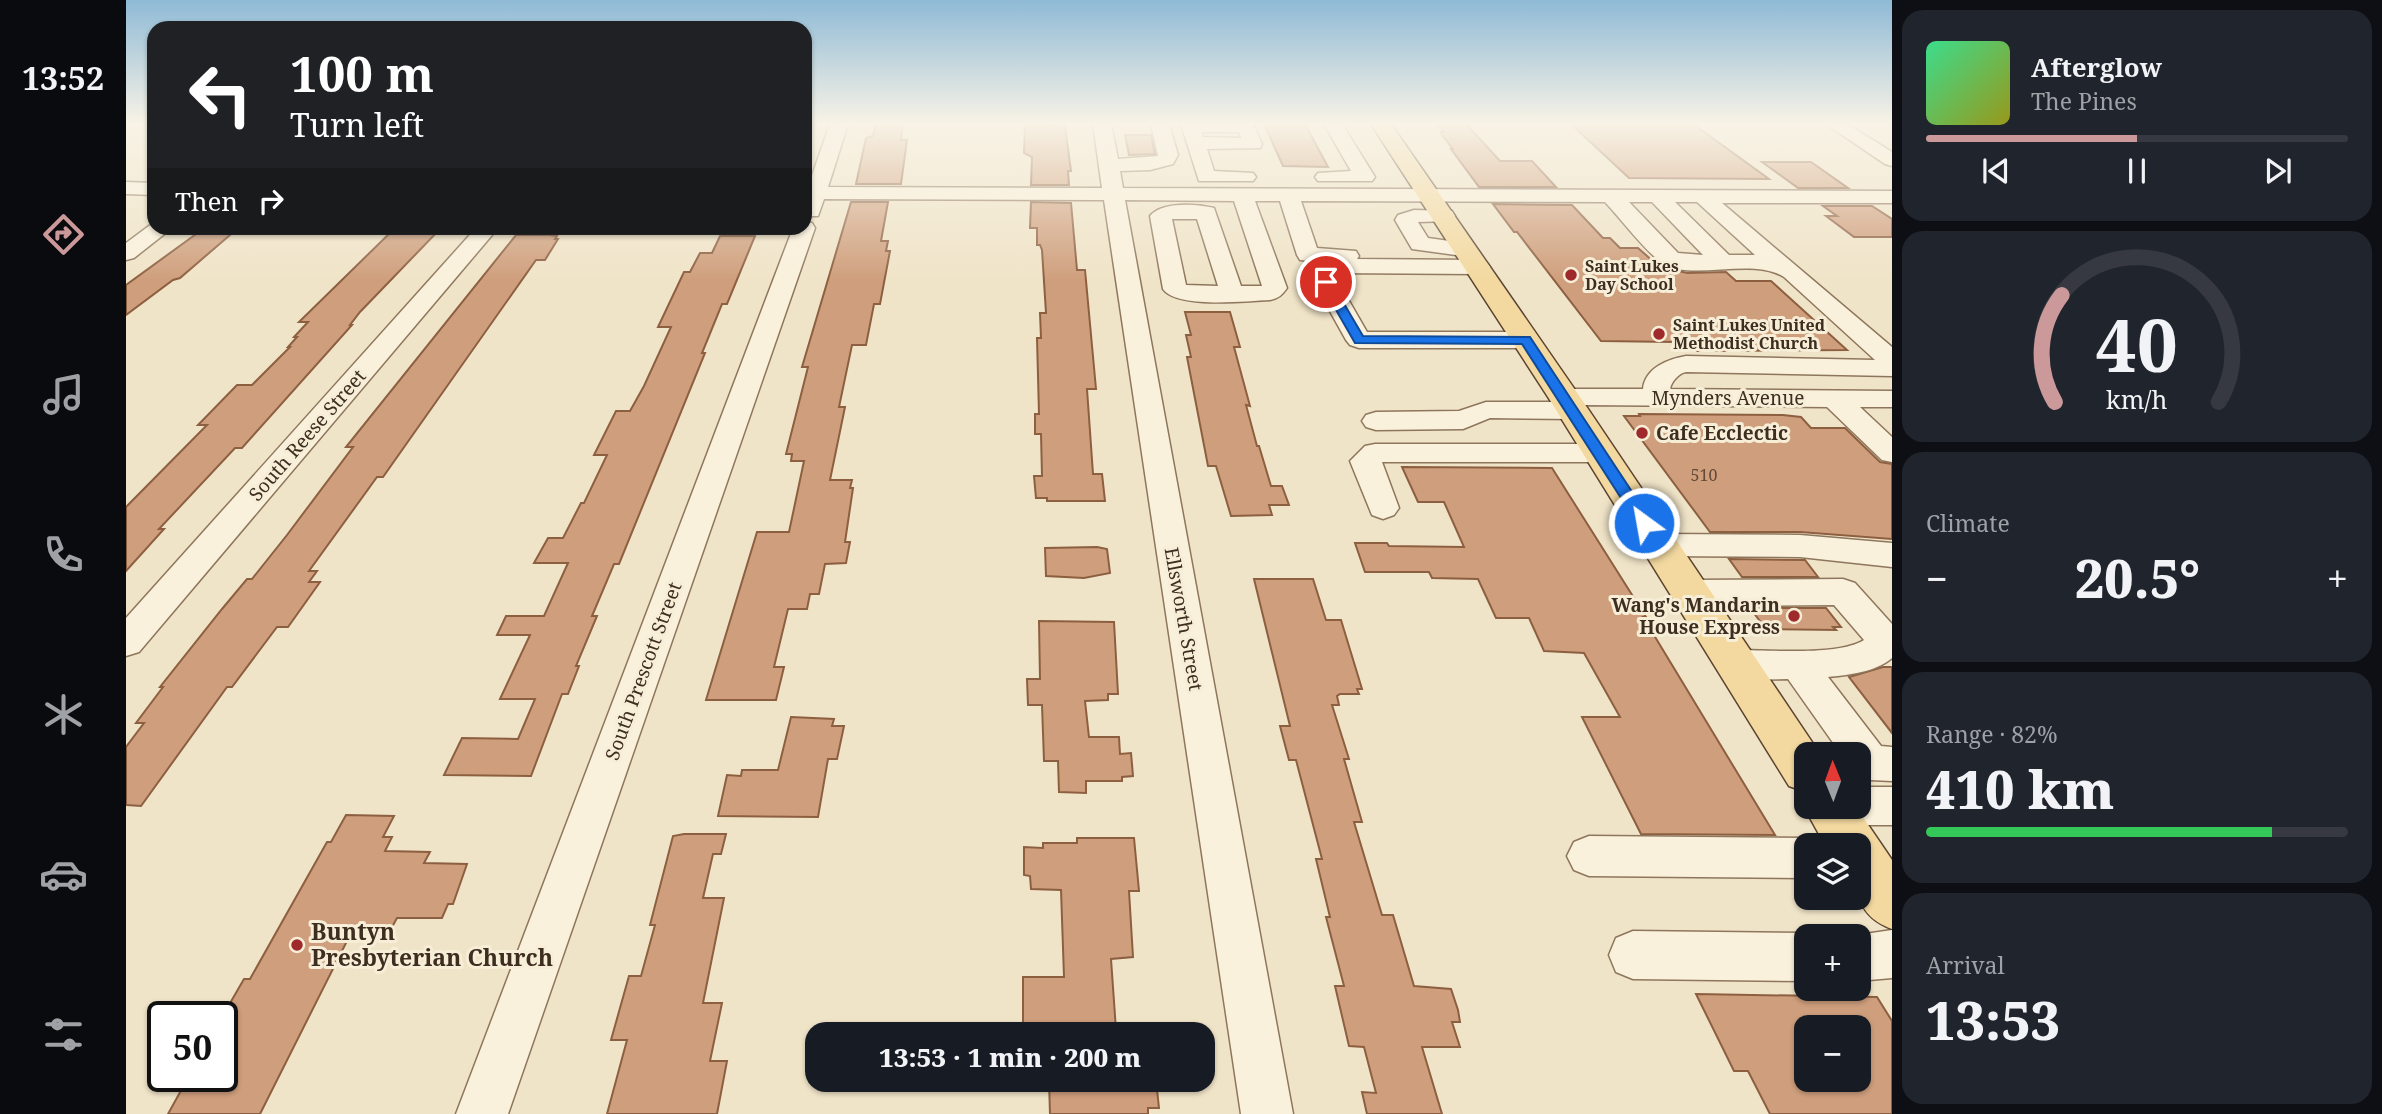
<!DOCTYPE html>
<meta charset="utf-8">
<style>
:root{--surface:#171b24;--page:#20242c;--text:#f1f3f6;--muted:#9ea1a6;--line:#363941;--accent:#cc999b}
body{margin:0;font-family:"Noto Serif",serif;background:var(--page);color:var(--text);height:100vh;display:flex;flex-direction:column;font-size:26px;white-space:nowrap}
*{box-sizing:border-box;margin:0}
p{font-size:23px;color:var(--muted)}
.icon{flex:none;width:38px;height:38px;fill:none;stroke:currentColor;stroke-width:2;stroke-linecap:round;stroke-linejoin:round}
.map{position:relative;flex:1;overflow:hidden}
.side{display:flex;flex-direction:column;gap:10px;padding:10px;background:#0d0f14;width:490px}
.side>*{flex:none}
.banner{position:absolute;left:21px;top:21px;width:665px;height:214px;border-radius:21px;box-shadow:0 2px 5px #0004;background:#202124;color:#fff;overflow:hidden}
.needle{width:46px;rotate:359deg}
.fabs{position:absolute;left:1668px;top:742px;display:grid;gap:14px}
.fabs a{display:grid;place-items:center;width:77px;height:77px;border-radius:14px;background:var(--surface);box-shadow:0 2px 5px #0004;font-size:35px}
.speed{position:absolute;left:21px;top:1001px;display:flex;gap:14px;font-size:35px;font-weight:700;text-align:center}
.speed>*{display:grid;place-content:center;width:91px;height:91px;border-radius:50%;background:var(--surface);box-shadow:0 2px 5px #0004;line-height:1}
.speed .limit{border:4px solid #111;border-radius:10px;background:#fff;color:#111}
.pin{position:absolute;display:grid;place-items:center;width:60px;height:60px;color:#fff;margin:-30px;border:4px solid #fff;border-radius:50%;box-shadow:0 2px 7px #0007}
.me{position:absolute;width:77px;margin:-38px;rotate:328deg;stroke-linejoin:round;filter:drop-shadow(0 0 5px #0008)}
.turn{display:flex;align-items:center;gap:24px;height:147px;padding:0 28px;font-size:32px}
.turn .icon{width:91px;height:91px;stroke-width:2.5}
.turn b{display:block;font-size:49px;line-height:60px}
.then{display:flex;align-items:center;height:66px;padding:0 28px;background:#0003;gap:14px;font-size:26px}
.big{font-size:52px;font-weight:800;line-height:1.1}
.side .tile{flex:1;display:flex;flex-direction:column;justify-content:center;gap:10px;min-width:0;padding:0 24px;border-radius:21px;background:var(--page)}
.side .dial{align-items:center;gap:0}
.dial svg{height:182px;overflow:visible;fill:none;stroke:var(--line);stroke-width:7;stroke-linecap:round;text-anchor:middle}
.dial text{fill:var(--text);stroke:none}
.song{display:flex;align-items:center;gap:21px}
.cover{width:84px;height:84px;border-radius:10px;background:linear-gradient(135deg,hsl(150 70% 55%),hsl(60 70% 35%))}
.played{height:7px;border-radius:4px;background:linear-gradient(90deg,var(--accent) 50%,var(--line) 50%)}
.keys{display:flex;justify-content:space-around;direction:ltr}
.heat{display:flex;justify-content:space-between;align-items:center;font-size:38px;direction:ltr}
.charge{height:10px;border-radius:5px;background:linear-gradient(90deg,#34c759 82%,var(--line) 0)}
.trip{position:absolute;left:679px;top:1022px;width:410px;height:70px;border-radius:21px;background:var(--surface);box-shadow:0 2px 5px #0004;font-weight:800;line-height:70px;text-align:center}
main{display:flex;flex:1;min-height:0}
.menu{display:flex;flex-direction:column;width:126px;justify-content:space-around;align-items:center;background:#090b0e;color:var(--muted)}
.menu .icon{width:49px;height:49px}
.menu .selected{color:var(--accent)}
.menu b{font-size:32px;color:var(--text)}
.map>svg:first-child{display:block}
</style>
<main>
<nav class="menu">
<b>13:52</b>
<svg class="icon selected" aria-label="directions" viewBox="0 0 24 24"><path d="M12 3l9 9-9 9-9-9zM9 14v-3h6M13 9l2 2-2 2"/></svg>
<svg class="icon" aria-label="music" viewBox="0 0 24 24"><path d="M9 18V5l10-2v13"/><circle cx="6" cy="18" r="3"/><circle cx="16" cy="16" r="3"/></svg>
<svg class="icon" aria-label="phone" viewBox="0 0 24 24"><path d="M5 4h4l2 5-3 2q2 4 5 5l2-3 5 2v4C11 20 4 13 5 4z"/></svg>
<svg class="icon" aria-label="climate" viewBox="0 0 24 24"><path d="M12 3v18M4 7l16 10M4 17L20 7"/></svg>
<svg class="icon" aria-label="car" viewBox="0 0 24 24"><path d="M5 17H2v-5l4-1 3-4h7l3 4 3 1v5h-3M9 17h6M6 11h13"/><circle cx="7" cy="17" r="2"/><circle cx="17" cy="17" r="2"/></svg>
<svg class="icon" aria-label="filters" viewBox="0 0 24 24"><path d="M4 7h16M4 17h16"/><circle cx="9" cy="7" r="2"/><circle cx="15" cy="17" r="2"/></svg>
</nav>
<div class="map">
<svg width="1766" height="1114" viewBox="0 0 1766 1114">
<rect width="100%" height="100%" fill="#f0e4c8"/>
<!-- building -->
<g fill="#cf9f7d" stroke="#8d5f41" stroke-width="2" fill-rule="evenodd">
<polygon points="750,124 777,124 775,140 781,140 775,184 730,184 740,138 747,136"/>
<polygon points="916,124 939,126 945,171 942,171 943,185 905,185 906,157 898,153 899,126 916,127"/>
<polygon points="1138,124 1179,124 1202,167 1157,166"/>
<polygon points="1312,124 1340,124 1374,161 1406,161 1430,187 1353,187 1325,149 1327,149 1316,135 1315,132 1318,132"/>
<polygon points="1445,124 1567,124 1643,179 1503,178"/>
<polygon points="999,135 1025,135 1029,154 1003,155"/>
<polygon points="1636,162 1685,162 1722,188 1672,188"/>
<polygon points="725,202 762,202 755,241 762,241 760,251 764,251 754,304 748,304 740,345 726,345 713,407 719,407 704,480 726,480 724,488 727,488 719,542 724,542 720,563 699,564 693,594 684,594 681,609 662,609 648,667 658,667 650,700 580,700 631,532 663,532 678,461 665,461 666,454 660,454 682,367 676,367"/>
<polygon points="905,202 945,203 951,270 959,270 970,389 961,389 967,474 976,474 979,501 921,501 921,498 910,498 908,476 916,476 915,434 909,434 909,414 913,414 911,338 915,338 914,313 920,313 916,250 914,245 911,245 911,228 904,228"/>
<polygon points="1367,204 1446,205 1477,238 1484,238 1494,248 1512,248 1529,263 1546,270 1562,273 1600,272 1610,281 1645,281 1721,350 1571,351 1567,347 1552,346 1548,342 1475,341 1391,232 1388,232"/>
<polygon points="1697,206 1746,206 1766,219 1766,237 1728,237 1700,216 1711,216"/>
<polygon points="269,228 315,228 234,312 224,325 226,325 116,448 109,448 33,529 38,529 0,571 0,507 81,425 72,425 111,385 126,385 164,347 162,347 171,337 168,337 182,322 173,322"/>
<polygon points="77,229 111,229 54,278 47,280 0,315 0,285"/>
<polygon points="390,235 423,235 431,236 429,239 432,239 419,260 410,260 257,477 251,477 183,571 191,571 183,582 194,582 162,627 151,627 106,687 101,687 15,806 0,805 0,747 18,723 10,723 37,687 34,687 96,609 121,579 126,579 161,535 227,447 220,447"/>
<polygon points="594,236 629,236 601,304 596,304 576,353 579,353 493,564 488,564 466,616 471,616 450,666 453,666 442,694 436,694 405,776 318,775 336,738 392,739 409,699 374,699 404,635 371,635 380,616 418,616 442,563 408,563 422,538 437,538 455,503 458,503 481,455 468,455 490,411 504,411 518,386 545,327 532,327 558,272 564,272 574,253 586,253"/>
<polygon points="1059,312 1104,312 1114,347 1108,347 1124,406 1120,405 1131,446 1133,446 1145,486 1156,486 1163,505 1143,505 1146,515 1105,516 1090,466 1082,466 1061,357 1065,357 1060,335 1065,335"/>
<polygon points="1513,414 1657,415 1675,417 1685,428 1719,428 1754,462 1766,464 1766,539 1674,532 1584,532 1498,416 1514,416"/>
<polygon points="1276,467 1426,468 1520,617 1517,617 1649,835 1515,834 1456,717 1494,717 1458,653 1418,651 1403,618 1370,618 1352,579 1306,578 1303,572 1239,572 1229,543 1261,543 1263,546 1338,547 1318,502 1292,502"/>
<polygon points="971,547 981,549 984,573 958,578 920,576 919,548"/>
<polygon points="1603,559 1679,560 1692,577 1616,577"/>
<polygon points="1128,579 1187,579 1200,620 1215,620 1236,689 1231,689 1233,694 1214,694 1211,696 1213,705 1206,705 1223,759 1218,759 1236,822 1228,822 1256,915 1267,915 1288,986 1325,989 1332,1010 1334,1022 1326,1022 1334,1047 1296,1047 1316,1114 1241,1114 1236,1092 1250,1093 1238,1047 1223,1046 1209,986 1218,986 1200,917 1204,917 1190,859 1196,859 1170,760 1163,760 1154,726 1164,726"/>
<polygon points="1624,608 1700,608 1715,627 1707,627 1710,630 1640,629"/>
<polygon points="913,621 988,622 992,694 982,694 982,700 959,701 963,737 993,737 994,754 1005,753 1007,776 996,777 996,781 960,781 960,793 933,792 932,761 918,761 916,705 902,705 901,679 914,679"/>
<polygon points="1757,667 1766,667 1766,733 1723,677"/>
<polygon points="665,717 708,719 706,726 718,726 711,759 702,759 692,817 592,816 601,775 615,776 616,770 652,770"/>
<polygon points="220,815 268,816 257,837 266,837 259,851 304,852 298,863 341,864 327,904 322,904 316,918 271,918 265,929 227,929 134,1114 42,1114 63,1076 96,1076 96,1017 118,979 124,979 201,842 205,842"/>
<polygon points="558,834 600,834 595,854 587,854 577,898 598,898 577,1003 596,1003 584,1061 601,1061 591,1114 481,1114 501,1040 485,1040 503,976 515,976 529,925 524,925 547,836"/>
<polygon points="951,838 1008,838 1013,891 1003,891 1007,957 985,959 990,1030 897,1031 897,977 938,977 935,890 905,889 904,876 898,875 898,847 917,848 917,843 951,843"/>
<path d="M1570,994L1751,997L1766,1021V1114H1644L1622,1071H1608ZM1680,1027H1732V1080H1680Z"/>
<polygon points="923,1080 1030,1080 1033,1108 1022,1108 1022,1114 924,1114"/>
</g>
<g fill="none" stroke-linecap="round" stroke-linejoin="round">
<defs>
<g id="minor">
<path d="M704,124H722L702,187L976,188L967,124H985L992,159L1032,156L1025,124H1043L1052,155L1047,164L1024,170L994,171L997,188L1766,191V203H1596L1766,347V376L1560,372C1553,373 1545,382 1544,389L1766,391V407H1734L1766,437V462L1756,460L1701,407L1457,405L1461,411L1457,417L1447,419L1364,418L1337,429L1250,430L1240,427L1236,421L1240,415L1250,412L1333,411L1360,402H1428L1424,397L1428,391L1438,389H1517C1519,368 1542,359 1560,356L1749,360L1658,277C1625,256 1564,283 1535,262C1518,250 1495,219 1479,202L1175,201L1191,248L1230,251L1233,256L1231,259L1352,260L1360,262L1364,267L1360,272L1352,274L1207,273L1241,332H1400L1409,335L1413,340L1409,345L1400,348H1233L1224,345L1220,340L1181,270L1185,265L1194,262L1174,260L1171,255L1154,201H1129L1161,288C1156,295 1153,298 1144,300C1120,301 1051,309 1037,289L1024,216C1036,201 1071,204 1088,208L1115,286H1136L1108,201L999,200L1167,1114H1115L978,200L698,199L692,216H679V187H682ZM1503,202H1526L1577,255L1552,253ZM1549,202H1571L1629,255H1603ZM1046,219H1071L1092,286L1060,285Z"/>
<path d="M1055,124H1127L1136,144L1134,148L1081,149L1088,171L1127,173L1130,177L1127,181H1073ZM1076,132H1113L1115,138L1077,137Z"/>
<polygon points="1198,124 1216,124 1249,177 1246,181 1192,181 1189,177 1192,173 1225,171"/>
<polygon points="1700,124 1721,124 1766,152 1766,166 1759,164"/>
<polygon points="0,182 28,183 28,195 0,194"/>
<polygon points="1288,210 1326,211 1329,216 1326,221 1292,222 1302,238 1345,244 1348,249 1345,254 1337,256 1286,249 1269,220 1272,215"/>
<polygon points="679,222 686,223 689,228 382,1114 330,1114 667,228 679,228"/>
<polygon points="27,223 28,228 46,228 8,258 0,260 0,243"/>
<polygon points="350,228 372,228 13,652 0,656 0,618"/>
<polygon points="1249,444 1474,444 1484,446 1489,453 1484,460 1474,462 1256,462 1273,508 1268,515 1257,519 1246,515 1224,461 1239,446"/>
<polygon points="1533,534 1674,535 1766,543 1766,567 1674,557 1533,556 1521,553 1517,545 1521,537"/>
<path d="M1717,579L1729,583L1766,624V658C1750,672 1722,675 1702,677L1755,746L1766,747V781L1744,780L1732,776V754H1715L1662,679L1612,680L1599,675L1593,665L1599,655L1612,650C1643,650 1713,656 1738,640L1708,605L1564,606L1552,602L1547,593L1552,584L1564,580Z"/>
<polygon points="1732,787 1766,787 1766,825 1732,825 1717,819 1711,807 1732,807"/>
<polygon points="1463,836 1680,838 1696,845 1680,845 1680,878 1463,876 1448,870 1441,856 1448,842"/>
<polygon points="1766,930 1766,978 1732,981 1732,936 1725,936"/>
<polygon points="1507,931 1680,933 1687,936 1680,936 1680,981 1507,979 1490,972 1483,955 1490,938"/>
</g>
<g id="major">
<polygon points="1245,124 1265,124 1454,397 1694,754 1680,754 1680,792 1663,786 1422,397"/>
<path d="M1680,802V807H1730L1766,860V929C1724,913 1732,884 1732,845H1699L1678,807Z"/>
</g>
</defs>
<!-- minor casing -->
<use href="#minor" stroke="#8d765c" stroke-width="3"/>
<!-- major casing -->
<use href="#major" stroke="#5b4430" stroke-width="3"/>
<!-- minor -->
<use href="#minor" fill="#faf1dc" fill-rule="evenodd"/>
<!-- major -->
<use href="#major" fill="#f3d9a0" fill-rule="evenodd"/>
</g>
<!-- sky -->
<linearGradient id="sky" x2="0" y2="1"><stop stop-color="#8fbad6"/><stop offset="0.44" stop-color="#f8f3e6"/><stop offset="1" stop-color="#f8f3e6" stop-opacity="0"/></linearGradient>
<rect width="1766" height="280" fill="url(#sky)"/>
<!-- route -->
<polygon fill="#1a73e8" stroke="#114b97" stroke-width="2" points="1196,280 1204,280 1237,336 1404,337 1524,519 1526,523 1524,526 1513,526 1396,344 1229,343 1194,282"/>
<!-- markers -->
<g fill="#9e2a2b" stroke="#f7eed8" stroke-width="2.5">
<circle cx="1445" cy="275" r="7"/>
<circle cx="1533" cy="334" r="7"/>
<circle cx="1516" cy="433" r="7"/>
<circle cx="1668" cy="616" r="7"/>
<circle cx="171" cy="945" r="7"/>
</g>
<g text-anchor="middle" stroke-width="6" stroke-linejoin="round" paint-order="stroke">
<!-- far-poi labels -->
<g font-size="16" font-weight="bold" fill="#3d2e20" stroke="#f7eed8" text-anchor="start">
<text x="1459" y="272">Saint Lukes<tspan x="1459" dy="18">Day School</tspan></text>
<text x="1547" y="331">Saint Lukes United<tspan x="1547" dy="18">Methodist Church</tspan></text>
</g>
<!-- number labels -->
<g font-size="16" fill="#624a37">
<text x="1578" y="481">510</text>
</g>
<!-- street labels -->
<g font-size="19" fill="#3d2e20" stroke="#f7eed8">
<text x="1602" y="405">Mynders Avenue</text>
<text transform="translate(181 435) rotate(-49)" y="7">South Reese Street</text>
<text transform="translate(1058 619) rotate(80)" y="7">Ellsworth Street</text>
<text transform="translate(517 671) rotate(-70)" y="7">South Prescott Street</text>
</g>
<!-- poi labels -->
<g font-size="19" font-weight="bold" fill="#3d2e20" stroke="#f7eed8" text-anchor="start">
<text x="1530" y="440">Cafe Ecclectic</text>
<text x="1654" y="612" text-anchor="end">Wang's Mandarin<tspan x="1654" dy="22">House Express</tspan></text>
</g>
<!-- near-poi labels -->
<g font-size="23" font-weight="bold" fill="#3d2e20" stroke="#f7eed8" text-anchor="start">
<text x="185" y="940">Buntyn<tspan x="185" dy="26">Presbyterian Church</tspan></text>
</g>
</g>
</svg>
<div class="fabs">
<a><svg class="needle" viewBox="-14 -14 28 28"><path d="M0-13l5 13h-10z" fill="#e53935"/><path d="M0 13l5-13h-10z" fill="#9ea1a6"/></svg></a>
<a><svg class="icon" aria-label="layers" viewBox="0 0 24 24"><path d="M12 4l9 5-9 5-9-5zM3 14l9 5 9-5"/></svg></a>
<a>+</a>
<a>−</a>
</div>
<div class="speed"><div class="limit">50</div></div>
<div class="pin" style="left:1200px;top:282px;background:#d93025"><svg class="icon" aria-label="arrive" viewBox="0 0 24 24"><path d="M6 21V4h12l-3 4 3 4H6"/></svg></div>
<svg class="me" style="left:1518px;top:523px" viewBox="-20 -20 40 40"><circle r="17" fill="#1a73e8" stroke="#fff" stroke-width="3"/><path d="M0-11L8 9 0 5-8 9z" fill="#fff"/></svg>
<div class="trip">13:53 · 1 min · 200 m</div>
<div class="banner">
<div class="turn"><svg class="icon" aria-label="left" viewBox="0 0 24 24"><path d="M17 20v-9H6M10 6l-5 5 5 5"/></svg><div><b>100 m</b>Turn left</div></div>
<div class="then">Then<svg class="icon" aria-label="right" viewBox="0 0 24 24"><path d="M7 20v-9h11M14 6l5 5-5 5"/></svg></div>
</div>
</div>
<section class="side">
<div class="tile">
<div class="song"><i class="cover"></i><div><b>Afterglow</b><p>The Pines</p></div></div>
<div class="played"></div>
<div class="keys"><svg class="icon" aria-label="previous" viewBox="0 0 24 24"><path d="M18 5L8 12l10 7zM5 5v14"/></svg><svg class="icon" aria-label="pause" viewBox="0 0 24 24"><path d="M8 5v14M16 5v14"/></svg><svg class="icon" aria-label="next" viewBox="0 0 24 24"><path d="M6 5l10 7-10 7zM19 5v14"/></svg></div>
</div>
<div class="tile dial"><svg viewBox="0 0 100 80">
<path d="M14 69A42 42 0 1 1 86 69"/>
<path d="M14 69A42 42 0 0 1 17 22" stroke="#cc999b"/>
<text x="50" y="56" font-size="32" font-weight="700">40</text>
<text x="50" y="72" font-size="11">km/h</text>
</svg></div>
<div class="tile"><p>Climate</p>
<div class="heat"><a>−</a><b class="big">20.5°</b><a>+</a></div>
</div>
<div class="tile"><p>Range · 82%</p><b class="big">410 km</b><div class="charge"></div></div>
<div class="tile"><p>Arrival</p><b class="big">13:53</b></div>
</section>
</main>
